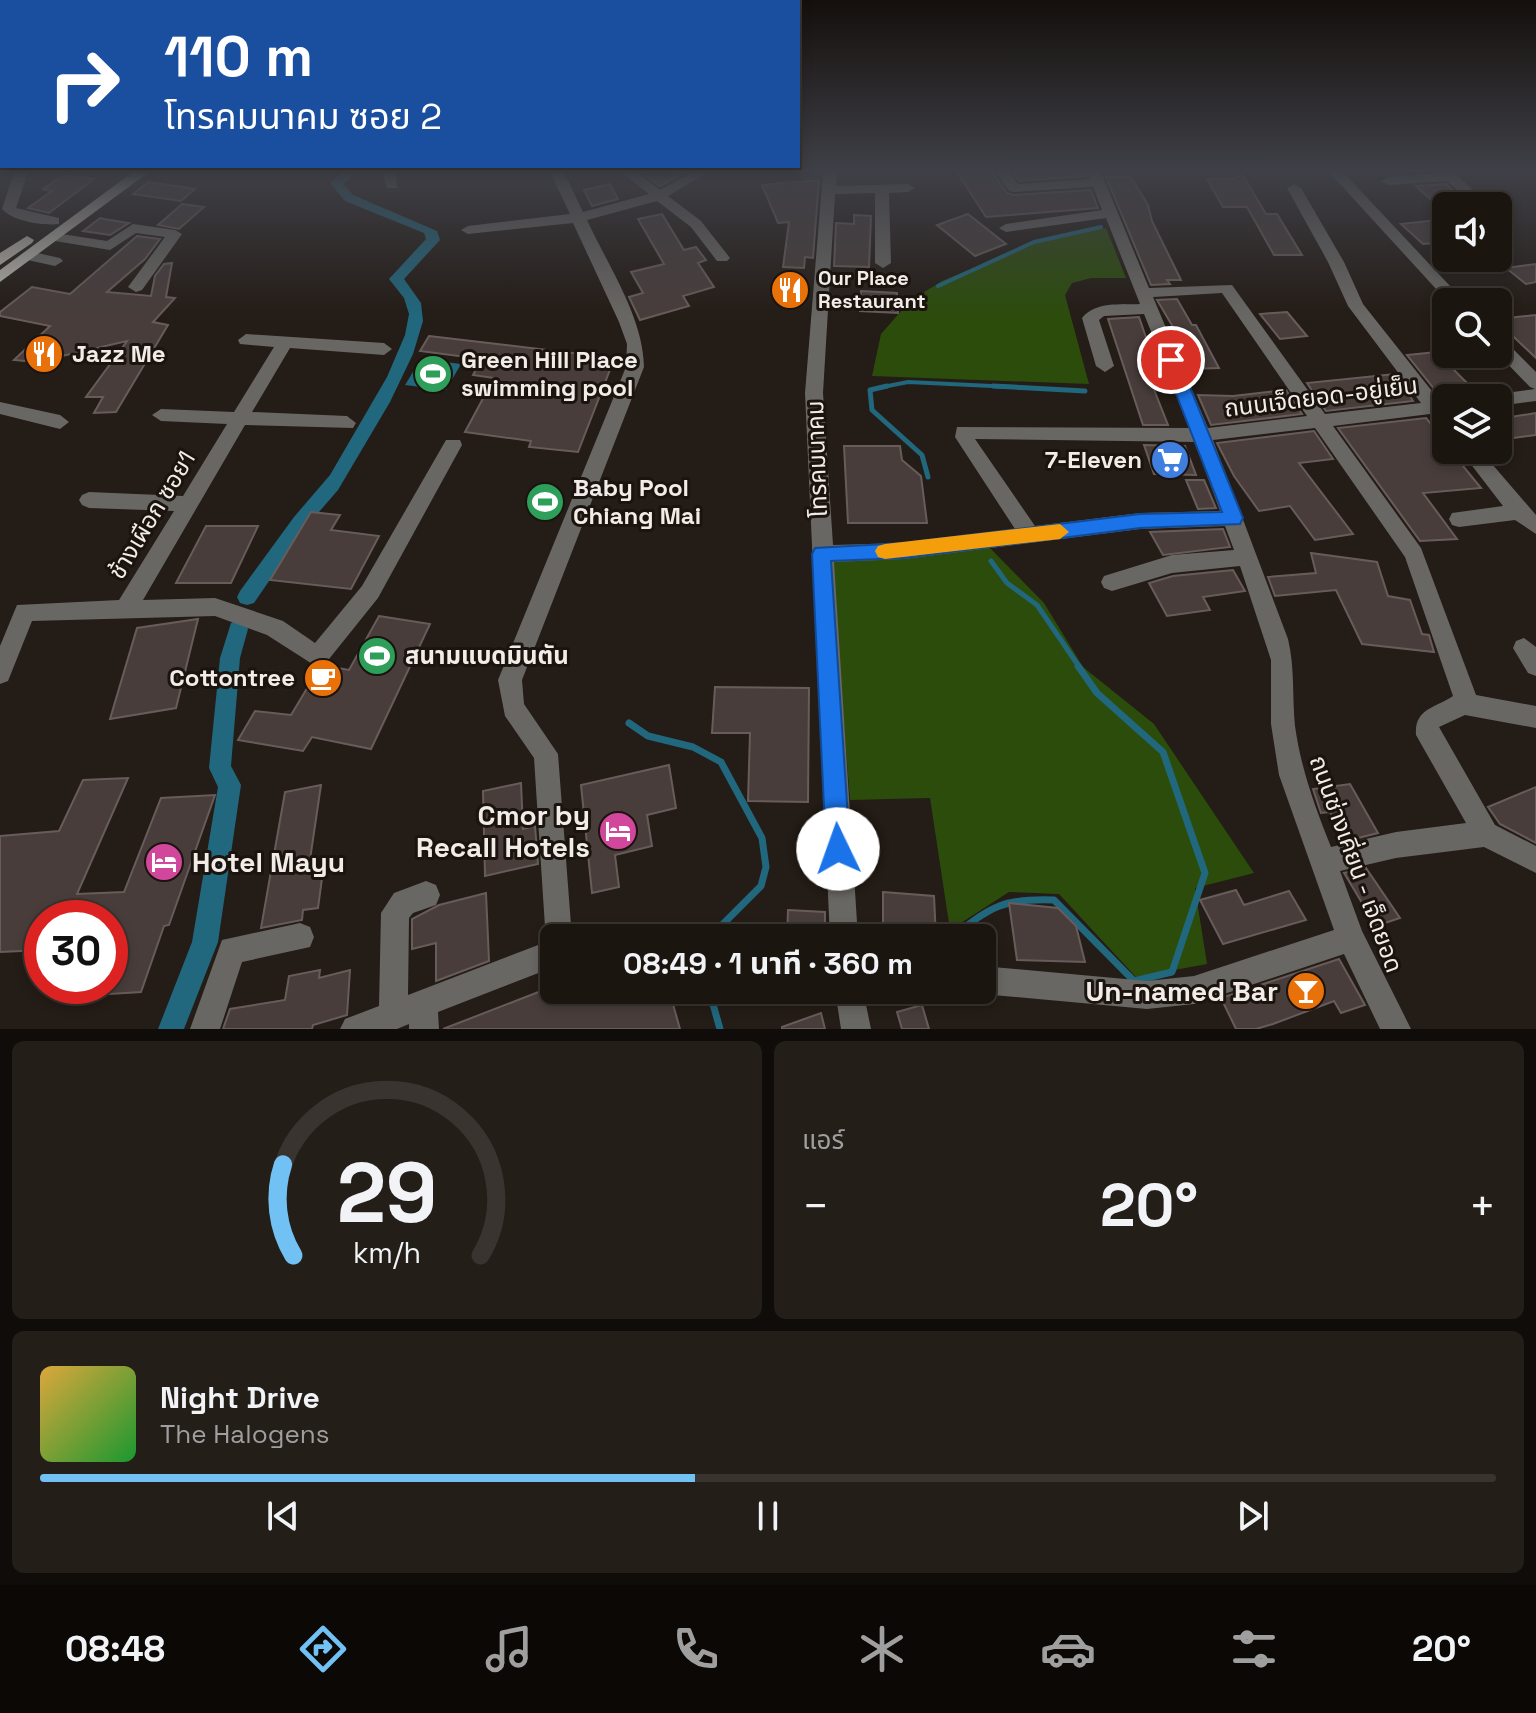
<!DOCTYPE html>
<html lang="th">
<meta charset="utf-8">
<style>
:root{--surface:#1b1510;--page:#241e19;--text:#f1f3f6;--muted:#a09f9f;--line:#393430;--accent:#71c1f5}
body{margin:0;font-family:"Space Grotesk","Noto Sans Thai",sans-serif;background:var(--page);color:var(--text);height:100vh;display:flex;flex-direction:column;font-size:30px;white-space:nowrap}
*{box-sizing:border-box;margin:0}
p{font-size:26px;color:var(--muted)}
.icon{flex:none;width:44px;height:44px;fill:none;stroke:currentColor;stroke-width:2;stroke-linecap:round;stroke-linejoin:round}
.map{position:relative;height:1029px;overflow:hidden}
.details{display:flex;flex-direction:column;gap:12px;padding:12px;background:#0f0c09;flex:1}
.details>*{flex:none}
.hud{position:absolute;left:0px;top:0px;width:800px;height:168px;box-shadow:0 4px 12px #0003,0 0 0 2px var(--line);background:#1a4fa0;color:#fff;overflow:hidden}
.buttons{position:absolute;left:1432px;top:192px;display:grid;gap:16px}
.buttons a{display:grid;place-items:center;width:80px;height:80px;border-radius:12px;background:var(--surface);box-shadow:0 4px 12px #0003,0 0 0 2px var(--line);font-size:40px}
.speed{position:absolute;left:24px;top:900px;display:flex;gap:16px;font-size:40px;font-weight:700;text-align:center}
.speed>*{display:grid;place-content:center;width:104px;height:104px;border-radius:50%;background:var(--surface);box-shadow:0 4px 12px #0003,0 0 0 2px var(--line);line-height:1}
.speed .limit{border:12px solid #d22;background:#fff;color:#111}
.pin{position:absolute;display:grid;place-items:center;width:68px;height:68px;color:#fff;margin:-34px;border:4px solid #fff;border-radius:50%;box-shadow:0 2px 8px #0007}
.me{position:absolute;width:88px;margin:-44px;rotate:357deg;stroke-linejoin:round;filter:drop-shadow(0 0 6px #0008)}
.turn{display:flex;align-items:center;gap:28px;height:168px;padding:0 32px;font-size:36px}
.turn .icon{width:104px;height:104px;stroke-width:2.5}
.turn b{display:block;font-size:56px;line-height:68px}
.big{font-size:60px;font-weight:700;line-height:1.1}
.details .card{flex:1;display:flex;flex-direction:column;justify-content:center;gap:12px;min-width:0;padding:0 28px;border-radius:12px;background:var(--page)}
.details .dial{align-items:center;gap:0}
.dial svg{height:208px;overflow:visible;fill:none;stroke:var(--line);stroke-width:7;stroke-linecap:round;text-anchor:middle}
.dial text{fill:var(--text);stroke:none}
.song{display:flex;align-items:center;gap:24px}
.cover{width:96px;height:96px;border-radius:12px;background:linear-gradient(135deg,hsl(40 70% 55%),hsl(130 70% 35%))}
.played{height:8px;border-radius:4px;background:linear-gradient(90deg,var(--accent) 45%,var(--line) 45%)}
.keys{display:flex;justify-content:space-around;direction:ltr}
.heat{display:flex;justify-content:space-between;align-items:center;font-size:44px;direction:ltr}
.details .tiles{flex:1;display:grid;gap:12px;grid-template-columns:1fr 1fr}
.card:last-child{grid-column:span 2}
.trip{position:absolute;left:540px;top:924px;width:456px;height:80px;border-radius:12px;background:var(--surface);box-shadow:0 4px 12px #0003,0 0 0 2px var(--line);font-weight:700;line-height:80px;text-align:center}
.menu{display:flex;height:128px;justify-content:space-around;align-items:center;background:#0b0806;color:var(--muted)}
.menu .icon{width:56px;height:56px}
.menu .on{color:var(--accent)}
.menu b{font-size:36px;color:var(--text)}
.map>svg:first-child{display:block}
</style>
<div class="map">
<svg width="1536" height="1029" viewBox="0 0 1536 1029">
<rect width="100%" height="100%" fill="#241c16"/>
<!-- green -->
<g fill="#2c4c0c">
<polygon points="1106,228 1126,278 1091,278 1072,283 1065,295 1089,384 872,376 881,334 910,301 942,281 1045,238"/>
<polygon points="990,548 1044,603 1083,667 1154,724 1254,873 1195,888 1207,964 1136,977 1059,894 1009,892 950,930 930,798 850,800 831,559 905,557"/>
</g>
<!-- water -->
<polygon fill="#21677d" points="421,359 461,364 446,390 405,385"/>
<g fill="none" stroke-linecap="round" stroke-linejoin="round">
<!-- stream-far2 -->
<g stroke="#21677d" stroke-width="4">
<polyline points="938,286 1034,242 1101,227"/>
<polyline points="878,388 908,382 1032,388"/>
</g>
<!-- stream-far1 -->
<g stroke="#21677d" stroke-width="5">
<polyline points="887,386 870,390 872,410 922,455 928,477"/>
<polyline points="993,386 1085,391"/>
<polyline points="991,561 1007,583 1037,605 1080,668"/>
</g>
<!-- stream -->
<g stroke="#21677d" stroke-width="7">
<polyline points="629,723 648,736 693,747 721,762 762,838 766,867 761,886 709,938"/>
<path d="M951,938C991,907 1001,898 1054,900L1134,981L1172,972L1205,873L1163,752L1097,693L1078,666"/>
<polyline points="709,990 720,1029"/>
</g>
<!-- canal -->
<g fill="#21677d" fill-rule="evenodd">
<polygon points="343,172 357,172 343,184 353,195 437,231 440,240 404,279 421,303 423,321 413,354 390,402 338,490 306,527 254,603 247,605 240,603 237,597 240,591 294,517 330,475 387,377 405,335 409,314 404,298 389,279 426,239 424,233 345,201 330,183"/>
<polygon points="238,620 245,623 248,629 240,658 231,766 241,785 218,942 184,1029 158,1029 192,942 218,787 209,768 220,658 231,623"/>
</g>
</g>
<!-- building -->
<g fill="#483d3b" stroke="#685c5a" stroke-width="2">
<polygon points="641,172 685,172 660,186"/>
<polygon points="957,172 992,172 1007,193 1013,195 1091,190 1098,208 986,217"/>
<polygon points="1013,172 1083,172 1085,176 1019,181"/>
<polygon points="1242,174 1266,214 1277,214 1302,255 1274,255 1247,207 1223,207 1207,179 1233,179"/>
<polygon points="63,175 94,179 49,213 28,208 52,191 43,189"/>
<polygon points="1106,177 1131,177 1148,205 1152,221 1181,280 1167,280 1170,284 1151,285"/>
<polygon points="819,180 813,258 805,257 804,268 783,267 789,222 778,223 762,185"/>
<polygon points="148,182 195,189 181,201 133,194"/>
<polygon points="610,184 618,199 592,206 584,190"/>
<polygon points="1446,184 1470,206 1438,206 1416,186"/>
<polygon points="182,204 204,207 179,229 158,225"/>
<polygon points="662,214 684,250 696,247 706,260 698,263 714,287 683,296 689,306 640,320 629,297 643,293 631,272 664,264 638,219"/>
<polygon points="968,214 1006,244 975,256 937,225"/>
<polygon points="854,215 871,216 869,267 834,266 836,223 854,224"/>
<polygon points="100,218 104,219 129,223 110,235 83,231"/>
<polygon points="1446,219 1446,242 1423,244 1401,224"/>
<polygon points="137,236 160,239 145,259 107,292 151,296 155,276 164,264 172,263 166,297 175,298 153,322 168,325 116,412 94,413 103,397 86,397 127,341 36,362 14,360 50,326 0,316 0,312 32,287 70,294"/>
<polygon points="1536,264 1536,282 1526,284 1506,268"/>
<polygon points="861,291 897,293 898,313 860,311"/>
<polygon points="1177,299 1192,325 1196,325 1219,368 1190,369 1180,349 1186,349 1157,300"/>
<polygon points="1287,312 1307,336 1280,339 1260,314"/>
<polygon points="1536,315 1536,358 1498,322 1498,319"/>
<polygon points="1139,317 1163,387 1153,387 1168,425 1143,425 1108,319"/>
<polygon points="429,336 598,356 594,365 611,367 578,452 529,447 531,441 465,432 494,378 473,375 482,359 420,351"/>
<polygon points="1436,352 1476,392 1439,395 1407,355"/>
<polygon points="1395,374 1413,401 1326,411 1307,383"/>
<polygon points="1286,390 1302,414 1211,425 1198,395 1233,396"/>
<polygon points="1536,413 1536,435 1498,440 1498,419"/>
<polygon points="1426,418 1446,442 1446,450 1450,450 1481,488 1423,493 1457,539 1420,541 1338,428"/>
<polygon points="1314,431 1333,459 1299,463 1353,534 1315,540 1290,506 1259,511 1234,476 1217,443"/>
<polygon points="1144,445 1185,446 1196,475 1154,474"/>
<polygon points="844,446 900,446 902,460 921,476 927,523 848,523"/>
<polygon points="1186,480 1204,480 1216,508 1198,509"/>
<polygon points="311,512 340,515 331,530 379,536 351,589 270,580"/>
<polygon points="206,526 258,526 231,583 176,583"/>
<polygon points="1223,529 1230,547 1163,555 1150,532"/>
<polygon points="1311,553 1377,562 1388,596 1410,600 1422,634 1429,635 1434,652 1362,644 1336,590 1275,596 1268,577 1316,573"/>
<polygon points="1233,570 1245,591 1203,597 1210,610 1167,616 1149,583 1173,576"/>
<polygon points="379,616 430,624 371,749 312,737 303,751 238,740 255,711 291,715 318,670 327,666 349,670"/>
<polygon points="198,619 176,708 110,719 137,628"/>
<polygon points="715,687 809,688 808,802 748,801 750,733 712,733"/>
<polygon points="669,765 676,808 647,815 652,846 615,855 619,887 592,893 581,785"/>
<polygon points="128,778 77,894 124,892 161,798 215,795 169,925 164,926 141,992 110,994 110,918 42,918 42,950 0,952 0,836 59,831 83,780"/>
<polygon points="521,783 523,829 535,826 538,864 485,876 483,791"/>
<polygon points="1350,784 1378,833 1346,841 1330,812 1321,813 1313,789"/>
<polygon points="321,785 308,873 323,871 318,908 303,910 302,920 261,928 285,792"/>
<polygon points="1536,787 1536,843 1500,824 1488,807"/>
<polygon points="1366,868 1400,918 1376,926 1344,873"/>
<polygon points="1236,890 1244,905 1289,891 1306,920 1223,944 1200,900"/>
<polygon points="883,892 934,896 936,938 883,938"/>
<polygon points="486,893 489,961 436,981 436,943 412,949 412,919 439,905"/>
<polygon points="1009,903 1058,908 1076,926 1085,962 1017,960"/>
<polygon points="788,910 825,912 825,938 787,938"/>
<polygon points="1339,959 1365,1005 1341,1013 1334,1001 1273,1024 1256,1029 1236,1029 1221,998"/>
<polygon points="320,970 319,978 350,970 347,1015 313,1025 312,1029 223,1029 230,1009 285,1000 289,976"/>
<polygon points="554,986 554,990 669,990 680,1029 443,1029"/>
<polygon points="922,1005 929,1029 902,1029 897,1012"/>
<polygon points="821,1013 825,1029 782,1029 782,1027"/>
</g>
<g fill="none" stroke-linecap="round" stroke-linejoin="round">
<!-- minor -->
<g fill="#696763" fill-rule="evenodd">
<path d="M14,172H28L16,208L59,218V224C44,226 12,221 2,209Z"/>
<polygon points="382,172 396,172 397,188 387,188"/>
<path d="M550,172H564L583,212L649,194L621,172H636L660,190L692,172H708L668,196L701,221L730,258L727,261H717L691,227L657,201L587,220C608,266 643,316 644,367L522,680L524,704L558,754L572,938H554V967L438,1012L439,1029H409V1024L397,1029H340L345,1019L379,1006L381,913L394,893L426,881L436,885L440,895L436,905L413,913L409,918L408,995L546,942L534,758L505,716L498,680L626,367L627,344L619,322L573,223L468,234L461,230L468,226L570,214Z"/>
<path d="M823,172H837L836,186L908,184L915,188L908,192L889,193L891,263L883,268L875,263V193L835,194L823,393L833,545L904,543L1015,529L955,437L957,427L1190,428L1144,314L1104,316L1099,320L1114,366L1105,372L1096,366L1082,318C1096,301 1120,305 1140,304L1106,218L1006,232L999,228L1006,224L1102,210L1093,187L1014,192L1009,191L995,172H1009L1018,184L1090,179L1087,172H1101L1149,288L1232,285L1325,414L1421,403L1348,306L1328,262L1287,188L1294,184L1301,188L1344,262L1363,304L1439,400H1446V429L1440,427L1430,414L1333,426L1421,548L1476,695L1536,706V728L1465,715L1439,727L1495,825L1536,846V873L1484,847L1396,858L1340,871L1362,931L1411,1029H1380L1344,954L1194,1004L1147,1009L982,994L972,990H982V966L1147,981L1194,976L1334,930L1279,775L1271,724V660L1240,566L1172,573L1112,591L1104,588L1101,582L1104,576L1172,555L1234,550L1225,526L1140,529L904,559L834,562L858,938H830L805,393ZM1222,293L1307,416L1208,428L1153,297ZM1315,428L1405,557L1453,696C1436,708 1414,708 1416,735L1466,823L1396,832L1331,847C1315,807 1301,769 1295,726C1292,697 1295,668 1288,639L1213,440ZM975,439L1195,442L1220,511L1140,513L1035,526Z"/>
<polygon points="1329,172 1343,172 1465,302 1448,302"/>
<polygon points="1453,172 1490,206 1475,206 1447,181 1388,185 1381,181 1388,177"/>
<polygon points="133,224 175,230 182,234 142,290 136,292 128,287 165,237 136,233 110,250 55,241 48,237 55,233 107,241"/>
<polygon points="28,251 60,258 63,261 55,266 23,259 20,256"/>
<polygon points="246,334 384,343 392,349 384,355 290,348 252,412 347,416 356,423 353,428 245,425 143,600 215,598 283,621 315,643 362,586 446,440 460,440 462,445 378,598 325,664 317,667 267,635 215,616 32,621 8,681 0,684 0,646 17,605 119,600 174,511 89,508 82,505 79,500 82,495 89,492 183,496 227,424 161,421 152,415 161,409 234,412 274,347 240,344 238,340"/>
<polygon points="1498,338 1504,340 1536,372 1536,401 1498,406 1498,398 1490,398 1498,394 1535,389 1530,387 1498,354"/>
<polygon points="0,402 60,415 69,422 60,429 0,414"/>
<polygon points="1460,450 1480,450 1536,515 1536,534 1515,520 1459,527 1452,525 1449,519 1452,513 1503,506"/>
<polygon points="1524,638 1536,647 1536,676 1528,673 1513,648 1516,641"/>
<polygon points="300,923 310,927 314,937 310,947 242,962 220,1029 190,1029 222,940"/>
<polygon points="835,990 863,990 871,1029 841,1029"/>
</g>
<!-- major -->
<g fill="#b5b3a9" fill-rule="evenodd">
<polygon points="133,172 149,172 0,282 0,270"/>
<polygon points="27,236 34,240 32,243 0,265 0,253"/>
</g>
</g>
<!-- sky -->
<linearGradient id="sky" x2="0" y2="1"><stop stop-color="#140f0c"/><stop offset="0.54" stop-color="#3f4047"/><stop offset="1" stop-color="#3f4047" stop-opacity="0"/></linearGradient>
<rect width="1536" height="316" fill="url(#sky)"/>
<!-- route -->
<polygon fill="#1a73e8" stroke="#114b97" stroke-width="2" points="1171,354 1179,360 1243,518 1240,524 1140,528 904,558 831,561 850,849 847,858 838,861 830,858 826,849 812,554 815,548 904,543 1140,514 1222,512 1163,360"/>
<!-- slow -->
<polygon fill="#f59e0b" points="1060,524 1069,532 1060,539 885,559 878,557 875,551 878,546 885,544"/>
<!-- icons -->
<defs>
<symbol id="restaurant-disc" viewBox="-11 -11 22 22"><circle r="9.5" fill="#e8710a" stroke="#1a130e"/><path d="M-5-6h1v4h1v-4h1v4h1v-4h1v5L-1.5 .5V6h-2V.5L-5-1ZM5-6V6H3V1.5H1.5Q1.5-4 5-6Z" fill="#fff"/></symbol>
<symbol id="stadium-disc" viewBox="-11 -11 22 22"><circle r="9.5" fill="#2e9e5b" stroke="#1a130e"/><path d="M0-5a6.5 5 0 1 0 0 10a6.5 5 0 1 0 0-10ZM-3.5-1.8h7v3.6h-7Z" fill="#fff"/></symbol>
<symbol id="supermarket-disc" viewBox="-11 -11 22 22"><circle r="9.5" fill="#3f7fe0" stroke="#1a130e"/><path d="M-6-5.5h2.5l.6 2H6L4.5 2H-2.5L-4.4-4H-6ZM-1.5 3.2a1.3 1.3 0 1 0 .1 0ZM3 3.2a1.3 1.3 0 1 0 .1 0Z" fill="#fff"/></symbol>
<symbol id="cafe-disc" viewBox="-11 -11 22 22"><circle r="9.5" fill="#e8710a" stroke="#1a130e"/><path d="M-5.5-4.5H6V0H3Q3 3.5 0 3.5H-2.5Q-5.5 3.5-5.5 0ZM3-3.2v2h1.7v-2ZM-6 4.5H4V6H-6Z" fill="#fff"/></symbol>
<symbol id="hotel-disc" viewBox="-11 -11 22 22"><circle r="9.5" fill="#d1479c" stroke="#1a130e"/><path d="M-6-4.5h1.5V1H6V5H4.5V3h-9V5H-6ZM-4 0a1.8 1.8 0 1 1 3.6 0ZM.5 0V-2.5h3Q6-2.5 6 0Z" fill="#fff"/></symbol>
<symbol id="bar-disc" viewBox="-11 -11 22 22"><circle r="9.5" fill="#e8710a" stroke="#1a130e"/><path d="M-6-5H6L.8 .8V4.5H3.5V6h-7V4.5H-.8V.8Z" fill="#fff"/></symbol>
</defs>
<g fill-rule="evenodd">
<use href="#restaurant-disc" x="768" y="268" width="44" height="44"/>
<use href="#restaurant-disc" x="22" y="332" width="44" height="44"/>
<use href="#stadium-disc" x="411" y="352" width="44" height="44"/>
<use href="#supermarket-disc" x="1148" y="438" width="44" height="44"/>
<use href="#stadium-disc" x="523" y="480" width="44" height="44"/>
<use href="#stadium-disc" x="355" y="634" width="44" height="44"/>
<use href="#cafe-disc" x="301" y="656" width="44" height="44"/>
<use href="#hotel-disc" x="596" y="809" width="44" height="44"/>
<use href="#hotel-disc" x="142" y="840" width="44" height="44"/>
<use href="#bar-disc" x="1284" y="969" width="44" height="44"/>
</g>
<g text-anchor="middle" stroke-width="6" stroke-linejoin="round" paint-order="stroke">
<!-- far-poi labels -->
<g font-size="20" font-weight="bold" fill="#f2ece9" stroke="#1a130e" text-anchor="start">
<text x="818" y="285">Our Place<tspan x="818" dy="23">Restaurant</tspan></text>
</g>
<!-- poi labels -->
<g font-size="24" font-weight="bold" fill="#f2ece9" stroke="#1a130e" text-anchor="start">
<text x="72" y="362">Jazz Me</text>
<text x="461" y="368">Green Hill Place<tspan x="461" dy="28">swimming pool</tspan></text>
<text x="1142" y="468" text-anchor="end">7-Eleven</text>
<text x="573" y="496">Baby Pool<tspan x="573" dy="28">Chiang Mai</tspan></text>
<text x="405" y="664">สนามแบดมินตัน</text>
<text x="295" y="686" text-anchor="end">Cottontree</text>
</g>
<!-- street labels -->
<g font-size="24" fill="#f2ece9" stroke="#1a130e">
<text transform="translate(1321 397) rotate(-7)" y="8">ถนนเจ็ดยอด-อยู่เย็น</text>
<text transform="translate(817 459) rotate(-92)" y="8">โทรคมนาคม</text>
<text transform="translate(152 515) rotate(-59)" y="8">ช้างเผือก ซอย1</text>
<text transform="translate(1356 864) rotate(70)" y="8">ถนนช่างเคี่ยน - เจ็ดยอด</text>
</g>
<!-- near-poi labels -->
<g font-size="28" font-weight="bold" fill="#f2ece9" stroke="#1a130e" text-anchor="end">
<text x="590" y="825">Cmor by<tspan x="590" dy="32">Recall Hotels</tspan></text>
<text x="192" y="872" text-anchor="start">Hotel Mayu</text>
<text x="1278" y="1001">Un-named Bar</text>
</g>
</g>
</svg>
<div class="buttons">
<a><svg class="icon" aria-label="sound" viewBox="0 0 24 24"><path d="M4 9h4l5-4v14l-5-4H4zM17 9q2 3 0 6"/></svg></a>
<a><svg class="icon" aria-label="search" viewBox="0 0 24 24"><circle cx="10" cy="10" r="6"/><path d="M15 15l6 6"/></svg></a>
<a><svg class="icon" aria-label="layers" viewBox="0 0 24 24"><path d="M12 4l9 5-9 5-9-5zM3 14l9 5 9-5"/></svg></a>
</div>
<div class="speed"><div class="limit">30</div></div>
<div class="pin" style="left:1171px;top:360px;background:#d93025"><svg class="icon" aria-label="arrive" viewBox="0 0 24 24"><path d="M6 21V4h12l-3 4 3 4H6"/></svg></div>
<svg class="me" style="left:838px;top:849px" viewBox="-20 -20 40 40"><circle r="19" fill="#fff"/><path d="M0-13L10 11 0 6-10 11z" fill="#1a73e8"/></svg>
<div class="trip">08:49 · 1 นาที · 360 m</div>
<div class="hud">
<div class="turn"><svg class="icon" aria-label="right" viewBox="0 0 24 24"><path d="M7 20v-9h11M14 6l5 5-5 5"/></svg><div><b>110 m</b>โทรคมนาคม ซอย 2</div></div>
</div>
</div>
<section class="details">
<div class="tiles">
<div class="card dial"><svg viewBox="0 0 100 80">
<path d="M14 69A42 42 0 1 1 86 69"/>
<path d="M14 69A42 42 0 0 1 10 34" stroke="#71c1f5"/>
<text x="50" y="56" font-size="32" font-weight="700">29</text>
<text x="50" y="72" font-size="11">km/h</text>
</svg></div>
<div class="card"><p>แอร์</p>
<div class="heat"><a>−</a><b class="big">20°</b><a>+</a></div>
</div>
<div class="card">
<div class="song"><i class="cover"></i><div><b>Night Drive</b><p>The Halogens</p></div></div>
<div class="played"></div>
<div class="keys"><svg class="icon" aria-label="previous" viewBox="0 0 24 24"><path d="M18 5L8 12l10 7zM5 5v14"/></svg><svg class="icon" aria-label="pause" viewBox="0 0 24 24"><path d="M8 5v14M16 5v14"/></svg><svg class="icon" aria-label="next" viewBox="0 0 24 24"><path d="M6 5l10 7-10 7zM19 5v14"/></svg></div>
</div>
</div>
</section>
<nav class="menu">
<b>08:48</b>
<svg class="icon on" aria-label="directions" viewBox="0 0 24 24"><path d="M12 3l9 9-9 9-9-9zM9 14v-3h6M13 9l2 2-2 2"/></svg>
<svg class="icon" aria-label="music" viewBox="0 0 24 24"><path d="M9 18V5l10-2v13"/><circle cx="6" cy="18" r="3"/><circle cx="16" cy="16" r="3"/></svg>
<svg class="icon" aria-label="phone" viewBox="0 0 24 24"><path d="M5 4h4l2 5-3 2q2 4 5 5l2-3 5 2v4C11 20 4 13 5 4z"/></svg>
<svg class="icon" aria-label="climate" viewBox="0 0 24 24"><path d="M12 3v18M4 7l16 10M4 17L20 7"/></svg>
<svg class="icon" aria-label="car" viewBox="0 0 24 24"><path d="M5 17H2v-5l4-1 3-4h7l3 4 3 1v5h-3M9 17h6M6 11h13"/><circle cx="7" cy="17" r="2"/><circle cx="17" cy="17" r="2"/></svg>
<svg class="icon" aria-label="filters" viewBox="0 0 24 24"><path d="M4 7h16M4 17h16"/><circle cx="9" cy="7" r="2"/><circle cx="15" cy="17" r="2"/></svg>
<b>20°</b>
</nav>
